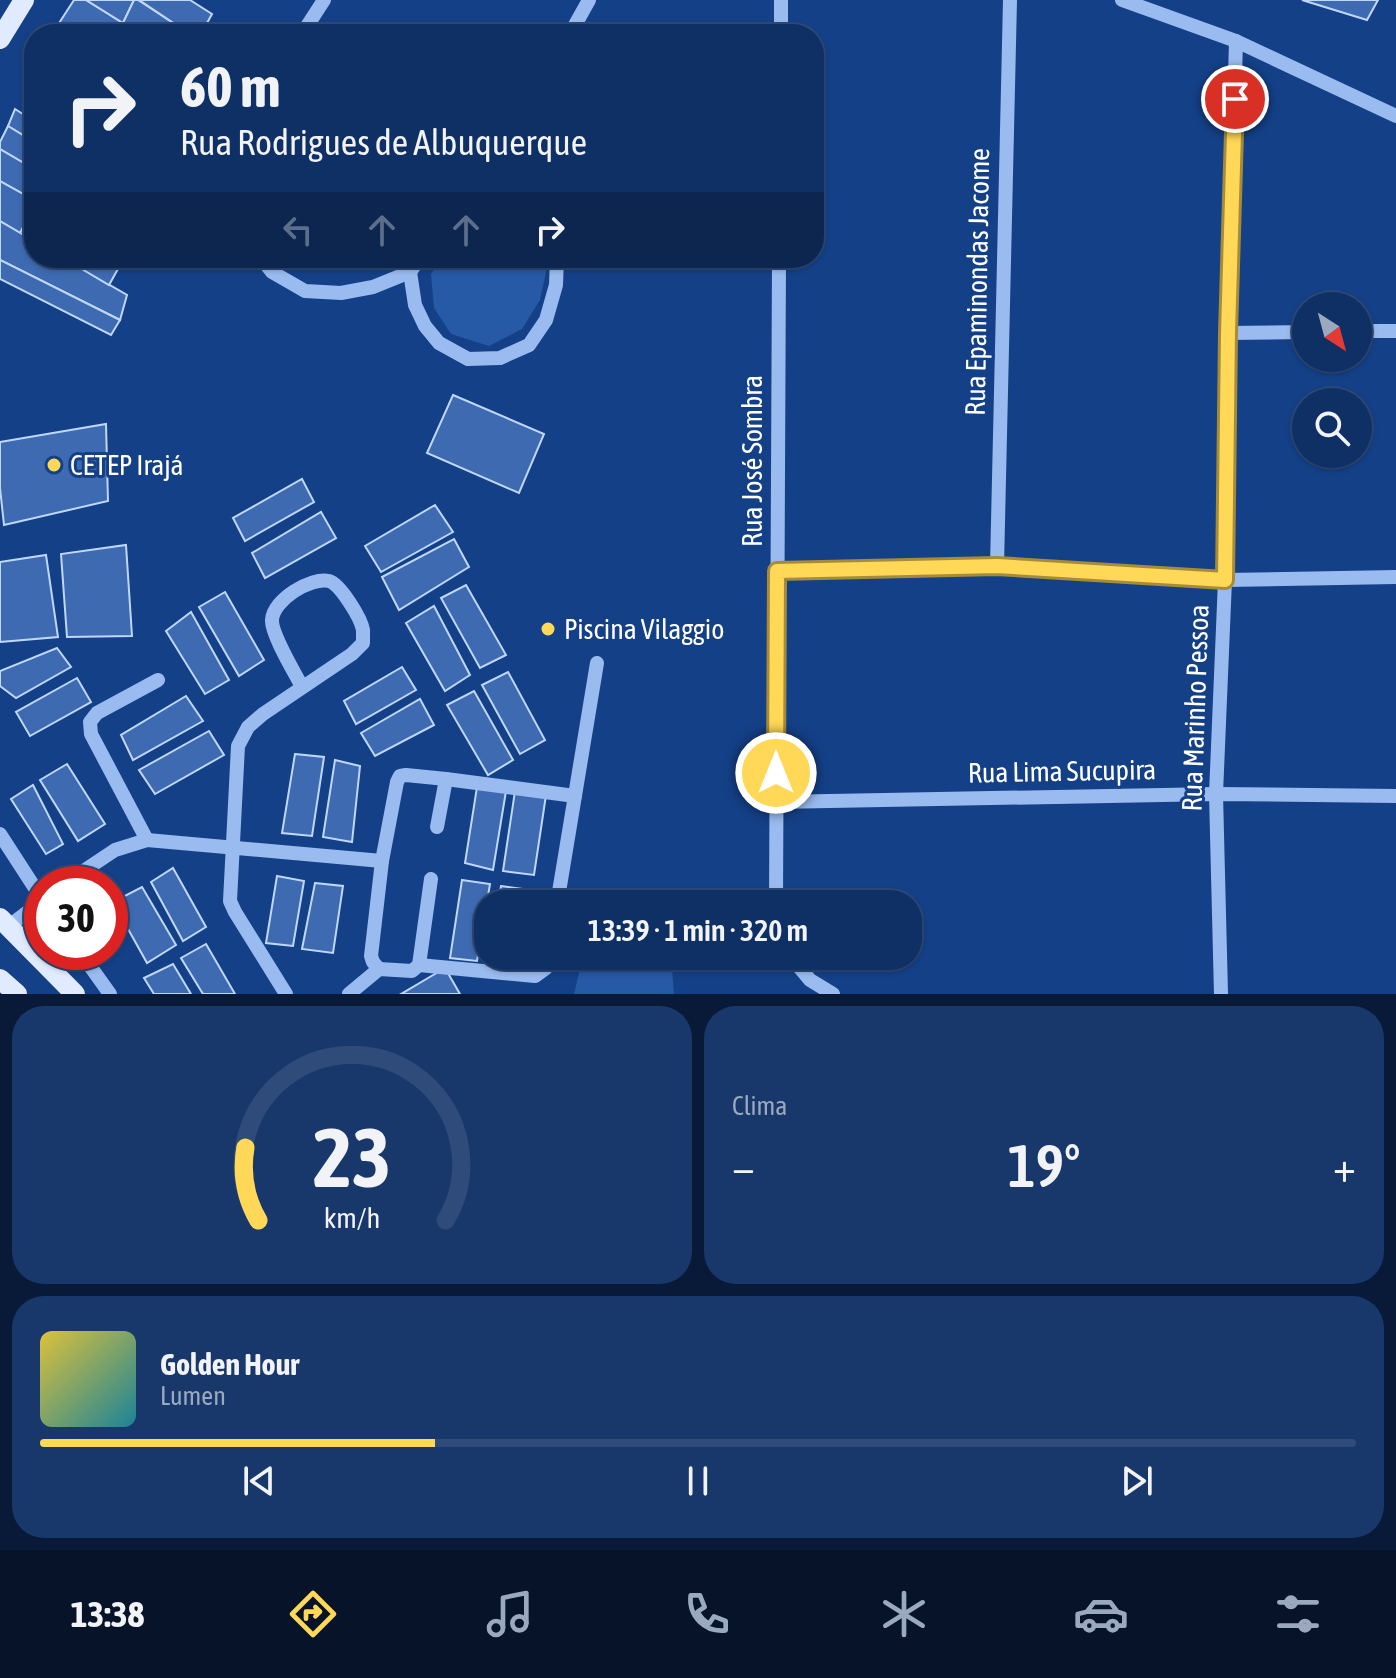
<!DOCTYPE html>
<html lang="pt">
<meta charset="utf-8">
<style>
:root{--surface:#0f3065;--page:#18386b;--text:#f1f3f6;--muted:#9ba9bf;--line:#2f4b79;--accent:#ffd857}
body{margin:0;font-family:"Asap Condensed",sans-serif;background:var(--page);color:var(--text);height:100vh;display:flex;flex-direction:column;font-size:30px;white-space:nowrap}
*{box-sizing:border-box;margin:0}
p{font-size:26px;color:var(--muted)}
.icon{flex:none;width:44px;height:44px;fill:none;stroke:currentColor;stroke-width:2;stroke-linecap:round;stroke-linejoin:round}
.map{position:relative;height:994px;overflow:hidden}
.details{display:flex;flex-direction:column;gap:12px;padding:12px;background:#081a38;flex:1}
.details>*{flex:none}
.top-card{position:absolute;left:24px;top:24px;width:800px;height:244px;border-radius:32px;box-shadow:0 2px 6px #0004,0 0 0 2px var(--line);background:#0f3065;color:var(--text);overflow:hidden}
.needle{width:52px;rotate:144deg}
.tools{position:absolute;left:1292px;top:292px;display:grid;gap:16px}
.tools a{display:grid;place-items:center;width:80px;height:80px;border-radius:50%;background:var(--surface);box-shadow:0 2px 6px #0004,0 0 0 2px var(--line);font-size:40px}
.speed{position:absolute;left:24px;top:866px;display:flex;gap:16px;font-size:40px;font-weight:700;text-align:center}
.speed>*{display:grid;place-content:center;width:104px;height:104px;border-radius:50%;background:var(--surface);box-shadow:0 2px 6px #0004,0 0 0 2px var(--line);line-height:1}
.speed .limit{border:12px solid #d22;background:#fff;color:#111}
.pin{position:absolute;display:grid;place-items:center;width:68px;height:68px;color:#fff;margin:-34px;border:4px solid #fff;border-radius:50%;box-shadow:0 2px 8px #0007}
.me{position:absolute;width:88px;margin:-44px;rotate:0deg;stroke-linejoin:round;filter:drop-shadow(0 0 6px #0008)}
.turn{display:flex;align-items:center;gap:28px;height:168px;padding:0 24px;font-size:36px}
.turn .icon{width:104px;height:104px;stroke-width:2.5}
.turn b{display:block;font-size:56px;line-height:68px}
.lanes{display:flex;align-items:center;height:76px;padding:0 24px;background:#0003;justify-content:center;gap:40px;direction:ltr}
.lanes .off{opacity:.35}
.big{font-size:60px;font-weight:600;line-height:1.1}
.details .widget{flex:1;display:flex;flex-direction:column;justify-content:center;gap:12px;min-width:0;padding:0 28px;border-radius:32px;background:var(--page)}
.details .dial{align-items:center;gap:0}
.dial svg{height:208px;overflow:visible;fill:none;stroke:var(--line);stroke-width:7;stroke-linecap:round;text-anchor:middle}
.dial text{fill:var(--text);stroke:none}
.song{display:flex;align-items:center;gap:24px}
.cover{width:96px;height:96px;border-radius:12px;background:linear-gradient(135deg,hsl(50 70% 55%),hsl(190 70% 35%))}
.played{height:8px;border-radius:4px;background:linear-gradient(90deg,var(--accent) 30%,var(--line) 30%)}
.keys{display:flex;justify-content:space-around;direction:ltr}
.heat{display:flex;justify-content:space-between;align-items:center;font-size:44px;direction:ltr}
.details .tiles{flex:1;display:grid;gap:12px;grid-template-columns:1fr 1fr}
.widget:last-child{grid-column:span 2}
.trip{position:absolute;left:474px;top:890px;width:448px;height:80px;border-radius:32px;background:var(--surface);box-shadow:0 2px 6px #0004,0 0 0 2px var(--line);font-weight:600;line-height:80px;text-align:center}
.tab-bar{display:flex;height:128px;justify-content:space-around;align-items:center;background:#061328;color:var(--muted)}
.tab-bar .icon{width:56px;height:56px}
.tab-bar .current{color:var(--accent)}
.tab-bar b{font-size:36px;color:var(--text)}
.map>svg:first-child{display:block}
</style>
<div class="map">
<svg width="1396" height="994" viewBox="0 0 1396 994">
<rect width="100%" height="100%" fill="#144087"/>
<!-- green -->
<g fill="#2659a6">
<polygon points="442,258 549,258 540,300 522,329 489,346 451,334 434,308 431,274"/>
<polygon points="597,889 667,895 668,904 594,904"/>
<polygon points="583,956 671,956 674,994 574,994"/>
</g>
<!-- building -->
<g fill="#3d6ab1" stroke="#bfd7fb" stroke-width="2">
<polygon points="74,0 86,0 123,23 116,34 52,34"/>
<polygon points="86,0 134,0 123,23"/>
<polygon points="134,0 138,0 190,34 138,34 123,23"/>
<polygon points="139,0 190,0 212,14 201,34 190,34"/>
<polygon points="1302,0 1378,0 1367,20"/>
<polygon points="123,23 138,34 116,34"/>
<polygon points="15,109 34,121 34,142 8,126"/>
<polygon points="8,126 34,142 34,169 0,149 0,142"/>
<polygon points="0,149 34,169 34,200 0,181"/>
<polygon points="0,181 34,200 34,206 20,233 0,221"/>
<polygon points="0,221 34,241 34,258 63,258 127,295 120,320 0,260"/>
<polygon points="63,258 89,258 82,269"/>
<polygon points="89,258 124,258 109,285 82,269"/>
<polygon points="0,260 120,320 111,335 0,279"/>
<polygon points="453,395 544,434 519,493 427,453"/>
<polygon points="106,424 108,501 4,525 0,488 0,442"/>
<polygon points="302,479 314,502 245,541 233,518"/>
<polygon points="435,505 453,532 381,572 365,546"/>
<polygon points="321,512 336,538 265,578 252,553"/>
<polygon points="454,539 469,567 399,610 382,577"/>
<polygon points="126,545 132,636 67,637 61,554"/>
<polygon points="46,555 58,637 0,642 0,562"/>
<polygon points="466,585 506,655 480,668 441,598"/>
<polygon points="225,592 264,660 239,676 199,607"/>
<polygon points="434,606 470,675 445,691 406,623"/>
<polygon points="191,612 229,680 205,694 166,631"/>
<polygon points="57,648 71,667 16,698 0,686 0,671"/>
<polygon points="402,667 416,690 356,724 344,701"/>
<polygon points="508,672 545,740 520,754 482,685"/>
<polygon points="77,678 91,702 30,736 16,712"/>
<polygon points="474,691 513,760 488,775 447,705"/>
<polygon points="186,696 203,721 133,760 121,735"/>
<polygon points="420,699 434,725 375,756 361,733"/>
<polygon points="209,731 224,755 155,794 139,770"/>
<polygon points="295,754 324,757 312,836 282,833"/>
<polygon points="335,760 360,766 352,842 323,837"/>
<polygon points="67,764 105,824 78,841 40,780"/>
<polygon points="33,785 63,844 46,854 11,799"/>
<polygon points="477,787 506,791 493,870 465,863"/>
<polygon points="515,791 546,795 534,875 503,871"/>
<polygon points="173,868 206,927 183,941 151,882"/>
<polygon points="277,876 304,881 293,946 266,943"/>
<polygon points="462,880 490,884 477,961 450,958"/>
<polygon points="315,883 343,886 333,953 302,949"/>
<polygon points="501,886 531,890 529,904 498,904"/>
<polygon points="142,887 176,945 147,963 113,902"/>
<polygon points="206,944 235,994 203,994 181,958"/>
<polygon points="489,956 521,956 520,967 488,963"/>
<polygon points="173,964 191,994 154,994 144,978"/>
<polygon points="445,968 460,994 401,994"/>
</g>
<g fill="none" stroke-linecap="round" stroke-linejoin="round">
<!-- minor -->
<g stroke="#99bbef" stroke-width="14">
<polyline points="1122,0 1236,41 1396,116"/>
<polyline points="302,34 324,0"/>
<polyline points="570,34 589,0"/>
<polyline points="781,34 781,0"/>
<polyline points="261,258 272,272 305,291 341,293 373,287 410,272 420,258"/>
<polyline points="410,272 415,305 425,326 439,343 468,359 500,358 529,345 546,320 556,285 557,258"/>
<polyline points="1358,331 1396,331"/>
<polyline points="1228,333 1306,332"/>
<polyline points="997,566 1010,0"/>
<polyline points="777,571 997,566 1225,580 1396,577"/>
<polyline points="446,779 575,796"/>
<polyline points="776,802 1216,794 1396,796"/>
<polyline points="0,834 42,899"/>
<polyline points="147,840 91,734 90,722 97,713 158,680"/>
<polyline points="64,884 115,850 147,840 382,861"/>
<polyline points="557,904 597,663"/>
<polyline points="776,904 779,258"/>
<polyline points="9,926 42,901"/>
<polyline points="80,952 110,994"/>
<polyline points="790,956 810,980 833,994"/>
<polyline points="419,965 535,976 546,968 549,956"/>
<polyline points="379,969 373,962 371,956 382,861 397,782 400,776 406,775 446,779 437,827"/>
<path d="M286,994L235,912L230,901L238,746L248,727L263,714L352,654L363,643C363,639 363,634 363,630C361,618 340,584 329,581C310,577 273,600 272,620C271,634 295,673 302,687"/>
<polyline points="349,994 379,969 412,971 419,965 431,879"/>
<polyline points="1221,994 1216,794 1225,580 1228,333 1236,41"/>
</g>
<!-- major -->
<g stroke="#e1ebff" stroke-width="20">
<polyline points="0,39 24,0"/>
<polyline points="0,918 75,994"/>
<polyline points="0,979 17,994"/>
</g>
</g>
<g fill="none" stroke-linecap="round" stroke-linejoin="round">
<defs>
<polyline id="route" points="776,773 777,571 997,566 1225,580 1228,333 1235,99"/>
</defs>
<!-- route casing -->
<use href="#route" stroke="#a68c39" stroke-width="20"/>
<!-- route -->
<use href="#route" stroke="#ffd857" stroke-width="14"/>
</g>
<!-- markers -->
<g fill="#ffd857" stroke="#144087" stroke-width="3">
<circle cx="54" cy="465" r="8"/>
<circle cx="548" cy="629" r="8"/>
</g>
<g text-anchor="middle" stroke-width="6" stroke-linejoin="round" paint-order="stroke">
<!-- street labels -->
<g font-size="28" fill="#fff" stroke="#144087">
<text transform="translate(977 282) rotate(-89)" y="10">Rua Epaminondas Jacome</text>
<text transform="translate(752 461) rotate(-90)" y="10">Rua José Sombra</text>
<text transform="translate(1195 708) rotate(-88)" y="10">Rua Marinho Pessoa</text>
<text transform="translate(1062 771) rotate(-1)" y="10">Rua Lima Sucupira</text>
</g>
<!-- poi labels -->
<g font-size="28" fill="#fff" stroke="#144087" text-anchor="start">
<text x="70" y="475">CETEP Irajá</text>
<text x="564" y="639">Piscina Vilaggio</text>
</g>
</g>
</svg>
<div class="tools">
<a><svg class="needle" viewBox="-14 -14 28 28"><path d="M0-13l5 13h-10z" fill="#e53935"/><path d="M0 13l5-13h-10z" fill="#9ba9bf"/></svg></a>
<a><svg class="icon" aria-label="search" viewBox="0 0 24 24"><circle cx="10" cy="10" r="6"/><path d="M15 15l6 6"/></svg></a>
</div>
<div class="speed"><div class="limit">30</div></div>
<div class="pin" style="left:1235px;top:99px;background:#d93025"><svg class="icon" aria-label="arrive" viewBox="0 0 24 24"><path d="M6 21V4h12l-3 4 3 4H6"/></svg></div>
<svg class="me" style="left:776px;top:773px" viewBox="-20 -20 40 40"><circle r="17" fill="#ffd857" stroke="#fff" stroke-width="3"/><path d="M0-11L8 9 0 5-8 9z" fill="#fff"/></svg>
<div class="trip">13:39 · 1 min · 320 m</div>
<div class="top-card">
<div class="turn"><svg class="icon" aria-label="right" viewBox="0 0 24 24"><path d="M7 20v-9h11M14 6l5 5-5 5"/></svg><div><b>60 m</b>Rua Rodrigues de Albuquerque</div></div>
<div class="lanes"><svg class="icon off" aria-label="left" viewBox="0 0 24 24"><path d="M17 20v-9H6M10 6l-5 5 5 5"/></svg><svg class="icon off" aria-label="ahead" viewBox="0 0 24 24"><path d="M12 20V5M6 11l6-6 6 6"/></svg><svg class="icon off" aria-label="ahead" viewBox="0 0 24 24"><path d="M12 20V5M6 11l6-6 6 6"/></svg><svg class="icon" aria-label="right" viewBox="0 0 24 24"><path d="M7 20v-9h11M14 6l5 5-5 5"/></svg></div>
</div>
</div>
<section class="details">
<div class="tiles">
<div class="widget dial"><svg viewBox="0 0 100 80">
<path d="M14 69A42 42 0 1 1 86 69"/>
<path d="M14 69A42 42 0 0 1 9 41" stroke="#ffd857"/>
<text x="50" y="56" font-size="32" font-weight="700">23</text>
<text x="50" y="72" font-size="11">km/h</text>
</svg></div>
<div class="widget"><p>Clima</p>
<div class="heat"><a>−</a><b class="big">19°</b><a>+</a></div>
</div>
<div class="widget">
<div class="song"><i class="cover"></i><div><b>Golden Hour</b><p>Lumen</p></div></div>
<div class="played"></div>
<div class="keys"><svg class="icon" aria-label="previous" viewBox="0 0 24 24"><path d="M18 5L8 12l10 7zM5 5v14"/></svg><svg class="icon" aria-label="pause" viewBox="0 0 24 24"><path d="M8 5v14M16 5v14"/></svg><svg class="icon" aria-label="next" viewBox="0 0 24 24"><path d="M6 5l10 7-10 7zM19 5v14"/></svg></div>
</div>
</div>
</section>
<nav class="tab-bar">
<b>13:38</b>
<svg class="icon current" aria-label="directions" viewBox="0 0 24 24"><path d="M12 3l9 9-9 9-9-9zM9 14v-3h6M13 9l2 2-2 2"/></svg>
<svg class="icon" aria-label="music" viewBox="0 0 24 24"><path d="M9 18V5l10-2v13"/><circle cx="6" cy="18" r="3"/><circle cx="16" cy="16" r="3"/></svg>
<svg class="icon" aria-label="phone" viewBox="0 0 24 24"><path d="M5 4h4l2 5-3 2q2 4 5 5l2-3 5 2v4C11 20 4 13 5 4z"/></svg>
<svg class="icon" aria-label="climate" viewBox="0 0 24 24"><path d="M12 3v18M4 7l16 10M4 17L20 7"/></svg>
<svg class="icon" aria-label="car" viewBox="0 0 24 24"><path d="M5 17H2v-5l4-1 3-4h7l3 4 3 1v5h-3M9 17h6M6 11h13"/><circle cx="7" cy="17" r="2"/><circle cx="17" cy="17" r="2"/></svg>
<svg class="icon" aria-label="filters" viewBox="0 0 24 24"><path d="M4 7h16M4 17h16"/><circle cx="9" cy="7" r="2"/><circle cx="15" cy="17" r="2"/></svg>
</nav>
